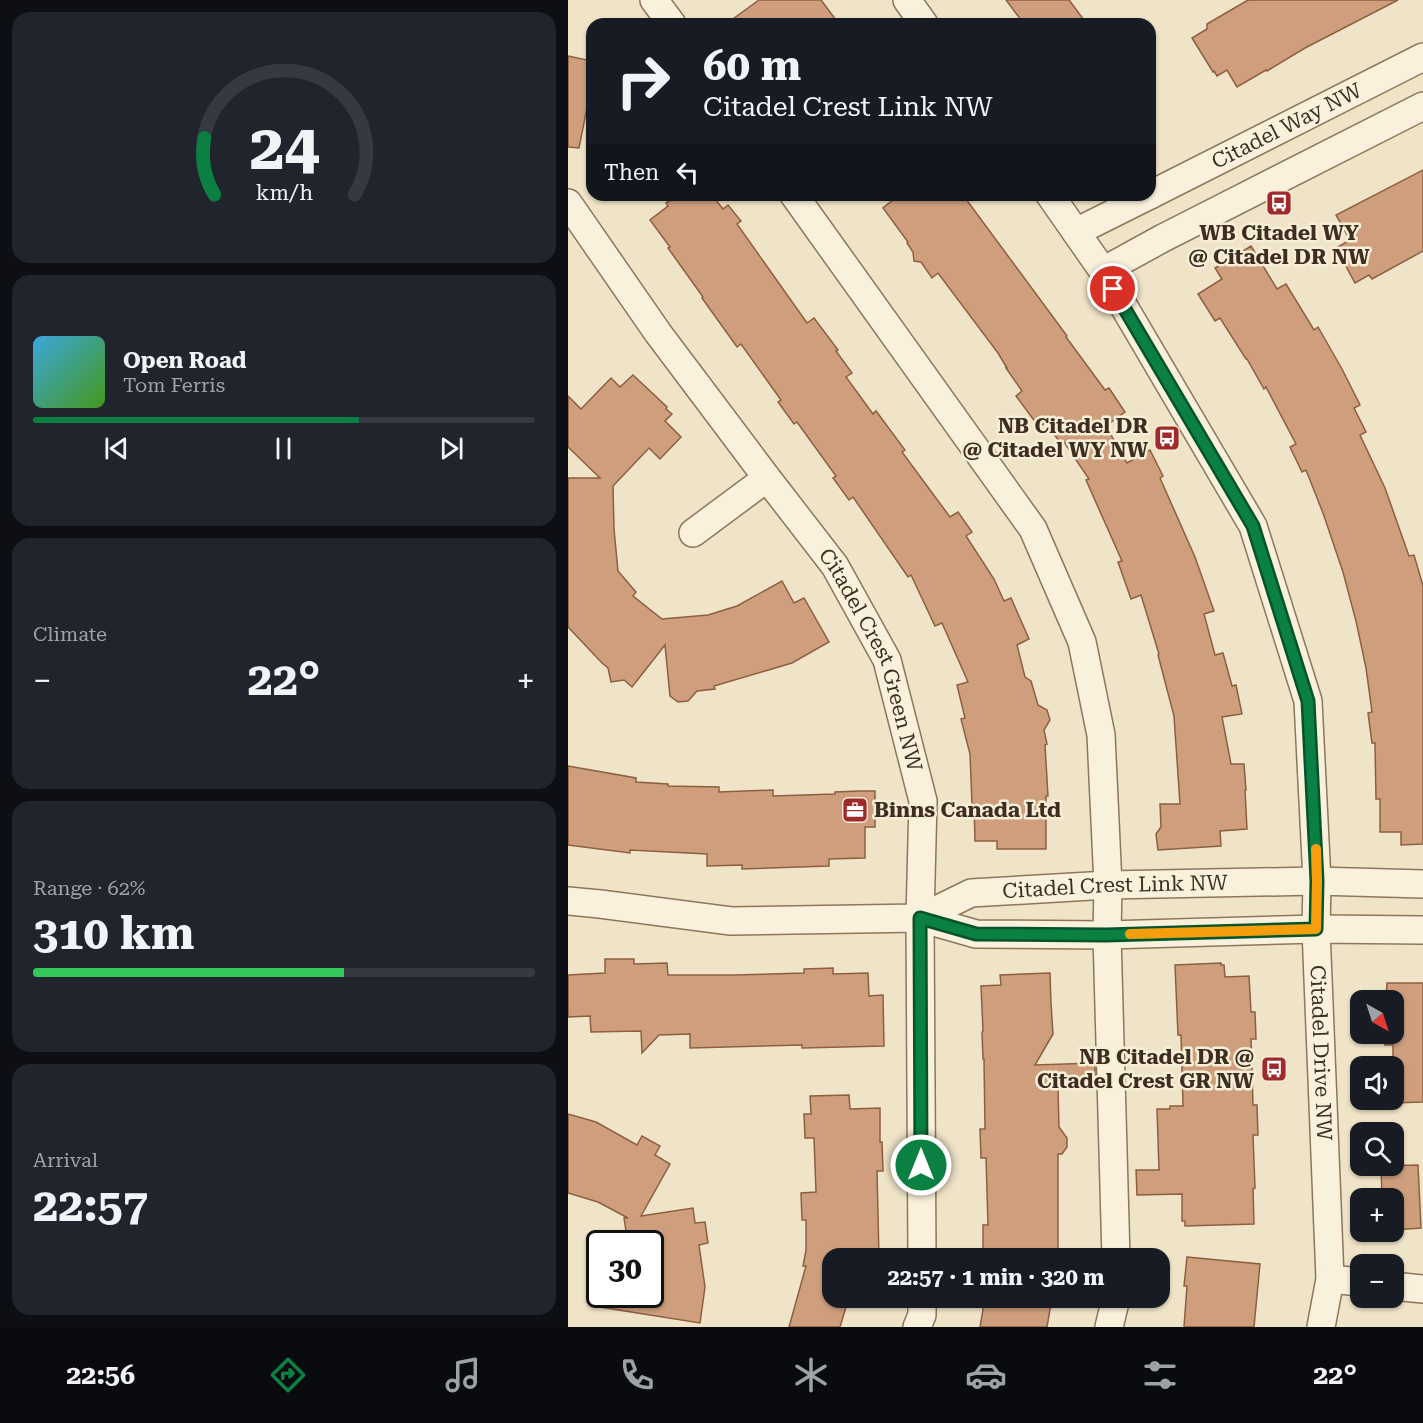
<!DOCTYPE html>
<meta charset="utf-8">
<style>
:root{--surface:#171b24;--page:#20242c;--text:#f1f3f6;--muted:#9ea1a6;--line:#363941;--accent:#0b8043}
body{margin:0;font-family:"Roboto Serif",serif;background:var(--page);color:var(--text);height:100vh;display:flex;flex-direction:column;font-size:22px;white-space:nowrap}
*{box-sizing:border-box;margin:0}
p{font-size:20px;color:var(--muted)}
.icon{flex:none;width:33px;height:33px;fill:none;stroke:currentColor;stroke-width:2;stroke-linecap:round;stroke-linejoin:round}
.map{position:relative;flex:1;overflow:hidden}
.sheet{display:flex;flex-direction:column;gap:12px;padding:12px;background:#0d0f14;width:568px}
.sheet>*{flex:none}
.top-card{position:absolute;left:18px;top:18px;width:570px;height:183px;border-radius:18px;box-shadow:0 2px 4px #0004;background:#171b24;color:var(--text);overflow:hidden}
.needle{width:39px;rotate:141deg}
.tools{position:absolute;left:782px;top:990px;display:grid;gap:12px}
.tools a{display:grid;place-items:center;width:54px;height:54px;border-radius:12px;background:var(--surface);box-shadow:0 2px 4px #0004;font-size:30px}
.speed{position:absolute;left:18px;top:1230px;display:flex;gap:12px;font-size:30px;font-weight:700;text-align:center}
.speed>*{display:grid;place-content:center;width:78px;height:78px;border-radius:50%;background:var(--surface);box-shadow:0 2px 4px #0004;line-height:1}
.speed .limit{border:3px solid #111;border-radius:9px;background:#fff;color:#111}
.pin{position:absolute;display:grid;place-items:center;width:51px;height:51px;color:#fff;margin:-26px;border:3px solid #fff;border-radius:50%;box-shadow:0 2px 6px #0007}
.me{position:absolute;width:66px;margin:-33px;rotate:0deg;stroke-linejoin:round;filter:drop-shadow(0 0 4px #0008)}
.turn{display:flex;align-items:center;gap:21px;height:126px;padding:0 18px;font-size:27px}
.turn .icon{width:78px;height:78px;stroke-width:2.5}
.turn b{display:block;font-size:42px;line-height:51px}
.then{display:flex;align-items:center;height:57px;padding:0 18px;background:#0003;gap:12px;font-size:22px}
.big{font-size:45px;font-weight:700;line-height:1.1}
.sheet .card{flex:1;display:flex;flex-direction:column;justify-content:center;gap:9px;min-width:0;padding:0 21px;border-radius:18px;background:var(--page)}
.sheet .dial{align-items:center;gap:0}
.dial svg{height:156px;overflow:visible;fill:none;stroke:var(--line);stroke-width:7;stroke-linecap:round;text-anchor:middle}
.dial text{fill:var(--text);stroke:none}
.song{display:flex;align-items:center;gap:18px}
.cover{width:72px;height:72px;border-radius:9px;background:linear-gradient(135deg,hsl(200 70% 55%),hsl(100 70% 35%))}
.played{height:6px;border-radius:3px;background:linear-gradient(90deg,var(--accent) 65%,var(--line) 65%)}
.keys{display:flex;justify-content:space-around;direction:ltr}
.heat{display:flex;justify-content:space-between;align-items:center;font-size:33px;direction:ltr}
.charge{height:9px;border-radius:4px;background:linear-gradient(90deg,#34c759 62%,var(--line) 0)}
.trip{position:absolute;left:254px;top:1248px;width:348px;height:60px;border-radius:18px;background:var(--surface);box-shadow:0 2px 4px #0004;font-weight:700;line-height:60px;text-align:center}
.menu{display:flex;height:96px;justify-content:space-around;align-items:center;background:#090b0e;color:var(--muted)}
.menu .icon{width:42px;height:42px}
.menu .current{color:var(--accent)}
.menu b{font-size:27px;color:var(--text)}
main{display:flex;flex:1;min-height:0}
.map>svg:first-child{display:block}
</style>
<main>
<section class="sheet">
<div class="card dial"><svg viewBox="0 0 100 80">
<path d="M14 69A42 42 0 1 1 86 69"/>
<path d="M14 69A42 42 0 0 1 9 40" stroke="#0b8043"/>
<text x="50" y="56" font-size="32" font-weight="700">24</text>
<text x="50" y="72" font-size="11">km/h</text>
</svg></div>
<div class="card">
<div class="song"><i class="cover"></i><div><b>Open Road</b><p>Tom Ferris</p></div></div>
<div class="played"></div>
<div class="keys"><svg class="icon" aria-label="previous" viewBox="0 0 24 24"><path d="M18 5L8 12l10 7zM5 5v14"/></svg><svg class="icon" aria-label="pause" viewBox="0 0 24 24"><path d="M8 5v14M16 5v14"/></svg><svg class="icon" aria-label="next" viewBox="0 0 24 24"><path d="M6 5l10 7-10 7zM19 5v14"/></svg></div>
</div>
<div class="card"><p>Climate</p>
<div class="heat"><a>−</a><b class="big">22°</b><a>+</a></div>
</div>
<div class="card"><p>Range · 62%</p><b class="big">310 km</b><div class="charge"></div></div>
<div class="card"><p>Arrival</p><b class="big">22:57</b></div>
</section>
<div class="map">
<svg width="855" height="1327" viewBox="0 0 855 1327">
<rect width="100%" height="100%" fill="#f0e4c8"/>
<!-- building -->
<g fill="#cf9f7d" stroke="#8d5f41" stroke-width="1.5">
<polygon points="191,0 253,0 271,24 158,24"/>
<polygon points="438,0 501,0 519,24 456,24"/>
<polygon points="680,0 830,0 737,48 699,71 698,70 669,87 659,70 649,76 646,71 645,72 624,38 639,29 639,24"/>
<polygon points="0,56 24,61 24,99 21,98 11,148 0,147"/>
<polygon points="855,170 855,251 804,279 801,275 787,283 768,248 782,240 768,215"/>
<polygon points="111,195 144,195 155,209 160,205 173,221 169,224 239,323 246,318 270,350 268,351 284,373 278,377 305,414 308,411 337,450 334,452 362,490 382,517 390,512 404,532 398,536 426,579 436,601 443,598 461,639 449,645 457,677 463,681 470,705 479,710 482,720 476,730 479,744 477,745 480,796 478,796 478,849 429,849 429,841 407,841 406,804 404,804 402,754 393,719 397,718 389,685 400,682 374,623 367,626 343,575 340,577 285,497 281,500 265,478 268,476 229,422 226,424 210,402 213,400 173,344 169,347 134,298 135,297 100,248 102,247 82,220 100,206 98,203"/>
<polygon points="331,195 395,195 499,336 498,337 537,390 541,388 557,412 538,426 559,463 582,450 595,476 592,478 627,557 646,611 636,614 647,655 655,653 664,686 668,685 674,714 654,717 663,764 676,764 678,790 677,790 679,829 652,831 653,846 590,850 588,834 593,827 592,804 612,804 606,716 590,655 591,654 573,595 563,599 550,562 554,561 518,480 521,479 496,442 492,442 477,423 471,427 448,396 454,391 438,368 439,368 430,353 370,273 364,278 353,262 346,261 345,252 339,243 340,242 315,208"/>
<polygon points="683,246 709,289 718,284 746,330 750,327 774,369 792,405 786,408 798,432 792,435 817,488 841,556 846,555 855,586 855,844 833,845 833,832 812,832 812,799 808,799 807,743 804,743 800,713 804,712 798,668 788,621 775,572 755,513 738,470 734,472 722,447 728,444 698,387 696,389 679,359 678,359 652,318 647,321 630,294 654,279 647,268"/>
<polygon points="65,375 99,407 98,409 104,414 97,421 113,437 92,459 81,448 45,486 46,529 50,571 68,592 65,596 94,619 140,615 169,606 214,581 226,603 236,598 261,642 224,663 146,686 147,689 129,691 120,701 110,702 102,696 97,645 64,687 56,680 43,682 40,668 34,663 0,627 0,478 32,478 0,447 0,396 13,409 43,378 52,387"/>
<polygon points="0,766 68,778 68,782 100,784 100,786 151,787 151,792 205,790 205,796 267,794 267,792 291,791 307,791 307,827 297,827 297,858 261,859 261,866 174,869 174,865 139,866 139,854 62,850 62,853 0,845"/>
<polygon points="37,959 66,959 66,964 99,963 100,975 166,975 236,973 236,969 265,968 265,974 300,973 301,996 315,995 316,1046 234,1048 234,1045 122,1048 122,1034 91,1035 74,1053 73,1031 23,1032 22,1016 0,1017 0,975 37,973"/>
<polygon points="653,963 653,965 656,965 657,977 681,976 683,1012 687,1012 688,1039 683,1039 685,1105 689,1105 690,1135 685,1135 687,1188 685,1189 686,1224 617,1226 617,1221 614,1221 614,1194 569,1195 568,1170 591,1170 589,1109 602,1109 602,1106 615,1106 613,1035 610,1035 607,965"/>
<polygon points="482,973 483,1004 485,1034 467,1065 527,1063 527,1086 490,1087 491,1127 499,1138 499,1147 494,1154 490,1154 490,1256 415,1255 415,1225 420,1225 418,1158 413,1158 412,1129 417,1129 416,1059 415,1059 414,1032 415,1031 413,986 433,985 432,975"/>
<polygon points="819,983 855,983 855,1102 825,1103 825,1045 817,1045 817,1034 825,1034 825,1000 818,1000"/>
<polygon points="281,1095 282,1109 312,1108 312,1142 314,1142 315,1171 309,1171 311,1258 264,1258 264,1303 278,1307 272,1327 221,1327 238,1266 235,1266 238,1250 238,1220 234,1220 233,1193 248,1192 246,1138 237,1138 236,1114 243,1114 242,1096"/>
<polygon points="0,1114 28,1122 69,1145 74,1136 92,1146 87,1155 102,1164 73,1216 125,1208 127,1223 137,1222 140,1243 131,1245 137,1287 132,1323 32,1307 33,1294 82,1294 82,1244 60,1244 56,1218 60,1218 30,1202 0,1193"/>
<polygon points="850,1165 853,1228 825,1230 825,1198 814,1198 813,1166"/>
<polygon points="619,1257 692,1264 686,1327 616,1327 619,1286 616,1286"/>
<polygon points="417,1298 484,1298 479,1327 412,1327"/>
</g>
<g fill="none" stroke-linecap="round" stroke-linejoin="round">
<defs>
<g id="minor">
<polyline points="86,0 104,24"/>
<polyline points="339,0 356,24"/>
<polyline points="226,195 465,529 514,642 533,735 540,885 539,935 548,1258"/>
<path id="s1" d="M482,195L535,271L685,526L740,701L749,881L748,929L762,1279L753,1327"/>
<path id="s2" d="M582,195L855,57"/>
<path id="s3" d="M0,203L90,333L199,478L267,566L319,660L355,801L352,918L354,1258"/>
<polyline points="508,232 582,195"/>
<polyline points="535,271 595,238 855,106"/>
<polyline points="125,533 199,478"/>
<polyline points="0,901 32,904 163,921 352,918 408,934 539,935 748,929 855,930"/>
<path id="s4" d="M352,918L403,893L540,885L749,881L855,884"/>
<polyline points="762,1279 792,1282"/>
<polyline points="825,1286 855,1289"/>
<polyline points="349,1327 354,1315 354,1298"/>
<polyline points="541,1327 548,1298"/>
</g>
</defs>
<!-- minor casing -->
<use href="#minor" stroke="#8d765c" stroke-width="30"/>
<!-- minor -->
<use href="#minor" stroke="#faf1dc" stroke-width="27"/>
</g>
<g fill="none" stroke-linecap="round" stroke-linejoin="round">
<defs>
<polyline id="route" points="353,1165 352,918 408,934 538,935 748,929 749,881 740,701 685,526 545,289"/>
</defs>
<!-- route casing -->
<use href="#route" stroke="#07532c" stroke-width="15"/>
<!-- route -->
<use href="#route" stroke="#0b8043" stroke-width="10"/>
<!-- slow -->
<polyline stroke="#f59e0b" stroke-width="10" points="562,934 748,929 749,881 748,849"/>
</g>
<!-- icons -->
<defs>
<symbol id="bus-square" viewBox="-11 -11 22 22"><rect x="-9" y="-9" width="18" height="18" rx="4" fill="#9e2a2b" stroke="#f7eed8"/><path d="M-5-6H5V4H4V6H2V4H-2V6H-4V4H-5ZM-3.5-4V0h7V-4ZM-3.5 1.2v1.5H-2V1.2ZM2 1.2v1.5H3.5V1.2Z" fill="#fff"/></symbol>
<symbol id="office-square" viewBox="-11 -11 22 22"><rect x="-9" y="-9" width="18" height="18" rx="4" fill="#9e2a2b" stroke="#f7eed8"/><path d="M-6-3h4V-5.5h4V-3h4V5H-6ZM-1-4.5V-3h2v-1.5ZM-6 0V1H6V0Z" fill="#fff"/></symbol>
</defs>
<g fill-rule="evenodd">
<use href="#bus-square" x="696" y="188" width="30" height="30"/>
<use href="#bus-square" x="584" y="423" width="30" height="30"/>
<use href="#office-square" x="272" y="795" width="30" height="30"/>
<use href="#bus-square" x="691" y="1054" width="30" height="30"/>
</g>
<g text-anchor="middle" stroke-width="5" stroke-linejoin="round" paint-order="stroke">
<!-- street labels -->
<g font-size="21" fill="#3d2e20" stroke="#f7eed8">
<text dy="7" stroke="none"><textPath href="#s2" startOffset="153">Citadel Way NW</textPath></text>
<text dy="7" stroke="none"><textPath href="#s3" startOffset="552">Citadel Crest Green NW</textPath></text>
<text dy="7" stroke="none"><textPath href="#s4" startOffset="201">Citadel Crest Link NW</textPath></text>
<text dy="7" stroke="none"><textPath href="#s1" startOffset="924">Citadel Drive NW</textPath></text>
</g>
<!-- poi labels -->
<g font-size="21" font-weight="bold" fill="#3d2e20" stroke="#f7eed8" text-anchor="end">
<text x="711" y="240" text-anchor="middle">WB Citadel WY<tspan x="711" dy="24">@ Citadel DR NW</tspan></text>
<text x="580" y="433">NB Citadel DR<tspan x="580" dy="24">@ Citadel WY NW</tspan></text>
<text x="306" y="817" text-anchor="start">Binns Canada Ltd</text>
<text x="686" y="1064">NB Citadel DR @<tspan x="686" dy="24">Citadel Crest GR NW</tspan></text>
</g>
</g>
</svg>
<div class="tools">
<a><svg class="needle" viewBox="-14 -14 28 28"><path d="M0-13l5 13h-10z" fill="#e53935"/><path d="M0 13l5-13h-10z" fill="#9ea1a6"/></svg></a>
<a><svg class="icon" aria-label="sound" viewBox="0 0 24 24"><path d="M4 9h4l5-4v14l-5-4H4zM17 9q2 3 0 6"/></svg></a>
<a><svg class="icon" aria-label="search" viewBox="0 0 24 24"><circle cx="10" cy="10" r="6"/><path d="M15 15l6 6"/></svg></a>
<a>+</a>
<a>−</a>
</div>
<div class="speed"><div class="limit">30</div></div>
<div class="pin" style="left:545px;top:289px;background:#d93025"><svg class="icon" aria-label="arrive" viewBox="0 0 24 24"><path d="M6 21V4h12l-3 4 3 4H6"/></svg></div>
<svg class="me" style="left:353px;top:1165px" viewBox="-20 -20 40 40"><circle r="17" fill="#0b8043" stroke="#fff" stroke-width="3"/><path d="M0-11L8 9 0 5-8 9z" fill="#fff"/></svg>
<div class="trip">22:57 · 1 min · 320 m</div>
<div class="top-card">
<div class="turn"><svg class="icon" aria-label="right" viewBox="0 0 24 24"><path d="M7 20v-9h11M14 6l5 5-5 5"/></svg><div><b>60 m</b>Citadel Crest Link NW</div></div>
<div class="then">Then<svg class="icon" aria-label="left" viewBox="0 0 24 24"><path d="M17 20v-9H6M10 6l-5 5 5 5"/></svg></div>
</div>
</div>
</main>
<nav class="menu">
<b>22:56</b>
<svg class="icon current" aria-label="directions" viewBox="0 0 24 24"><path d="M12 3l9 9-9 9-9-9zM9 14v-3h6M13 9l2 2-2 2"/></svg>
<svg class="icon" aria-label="music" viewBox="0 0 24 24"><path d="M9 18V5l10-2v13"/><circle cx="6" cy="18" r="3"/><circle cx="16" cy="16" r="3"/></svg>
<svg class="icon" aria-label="phone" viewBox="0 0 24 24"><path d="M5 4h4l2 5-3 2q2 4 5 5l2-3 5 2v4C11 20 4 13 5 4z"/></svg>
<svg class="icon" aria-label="climate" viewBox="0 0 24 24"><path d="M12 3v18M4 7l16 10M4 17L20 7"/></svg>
<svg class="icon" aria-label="car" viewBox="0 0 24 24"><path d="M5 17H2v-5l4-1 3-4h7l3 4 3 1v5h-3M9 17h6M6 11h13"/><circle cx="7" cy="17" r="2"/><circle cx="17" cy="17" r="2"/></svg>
<svg class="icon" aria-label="filters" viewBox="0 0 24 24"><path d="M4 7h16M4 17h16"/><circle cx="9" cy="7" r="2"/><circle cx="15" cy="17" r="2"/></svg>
<b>22°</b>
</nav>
